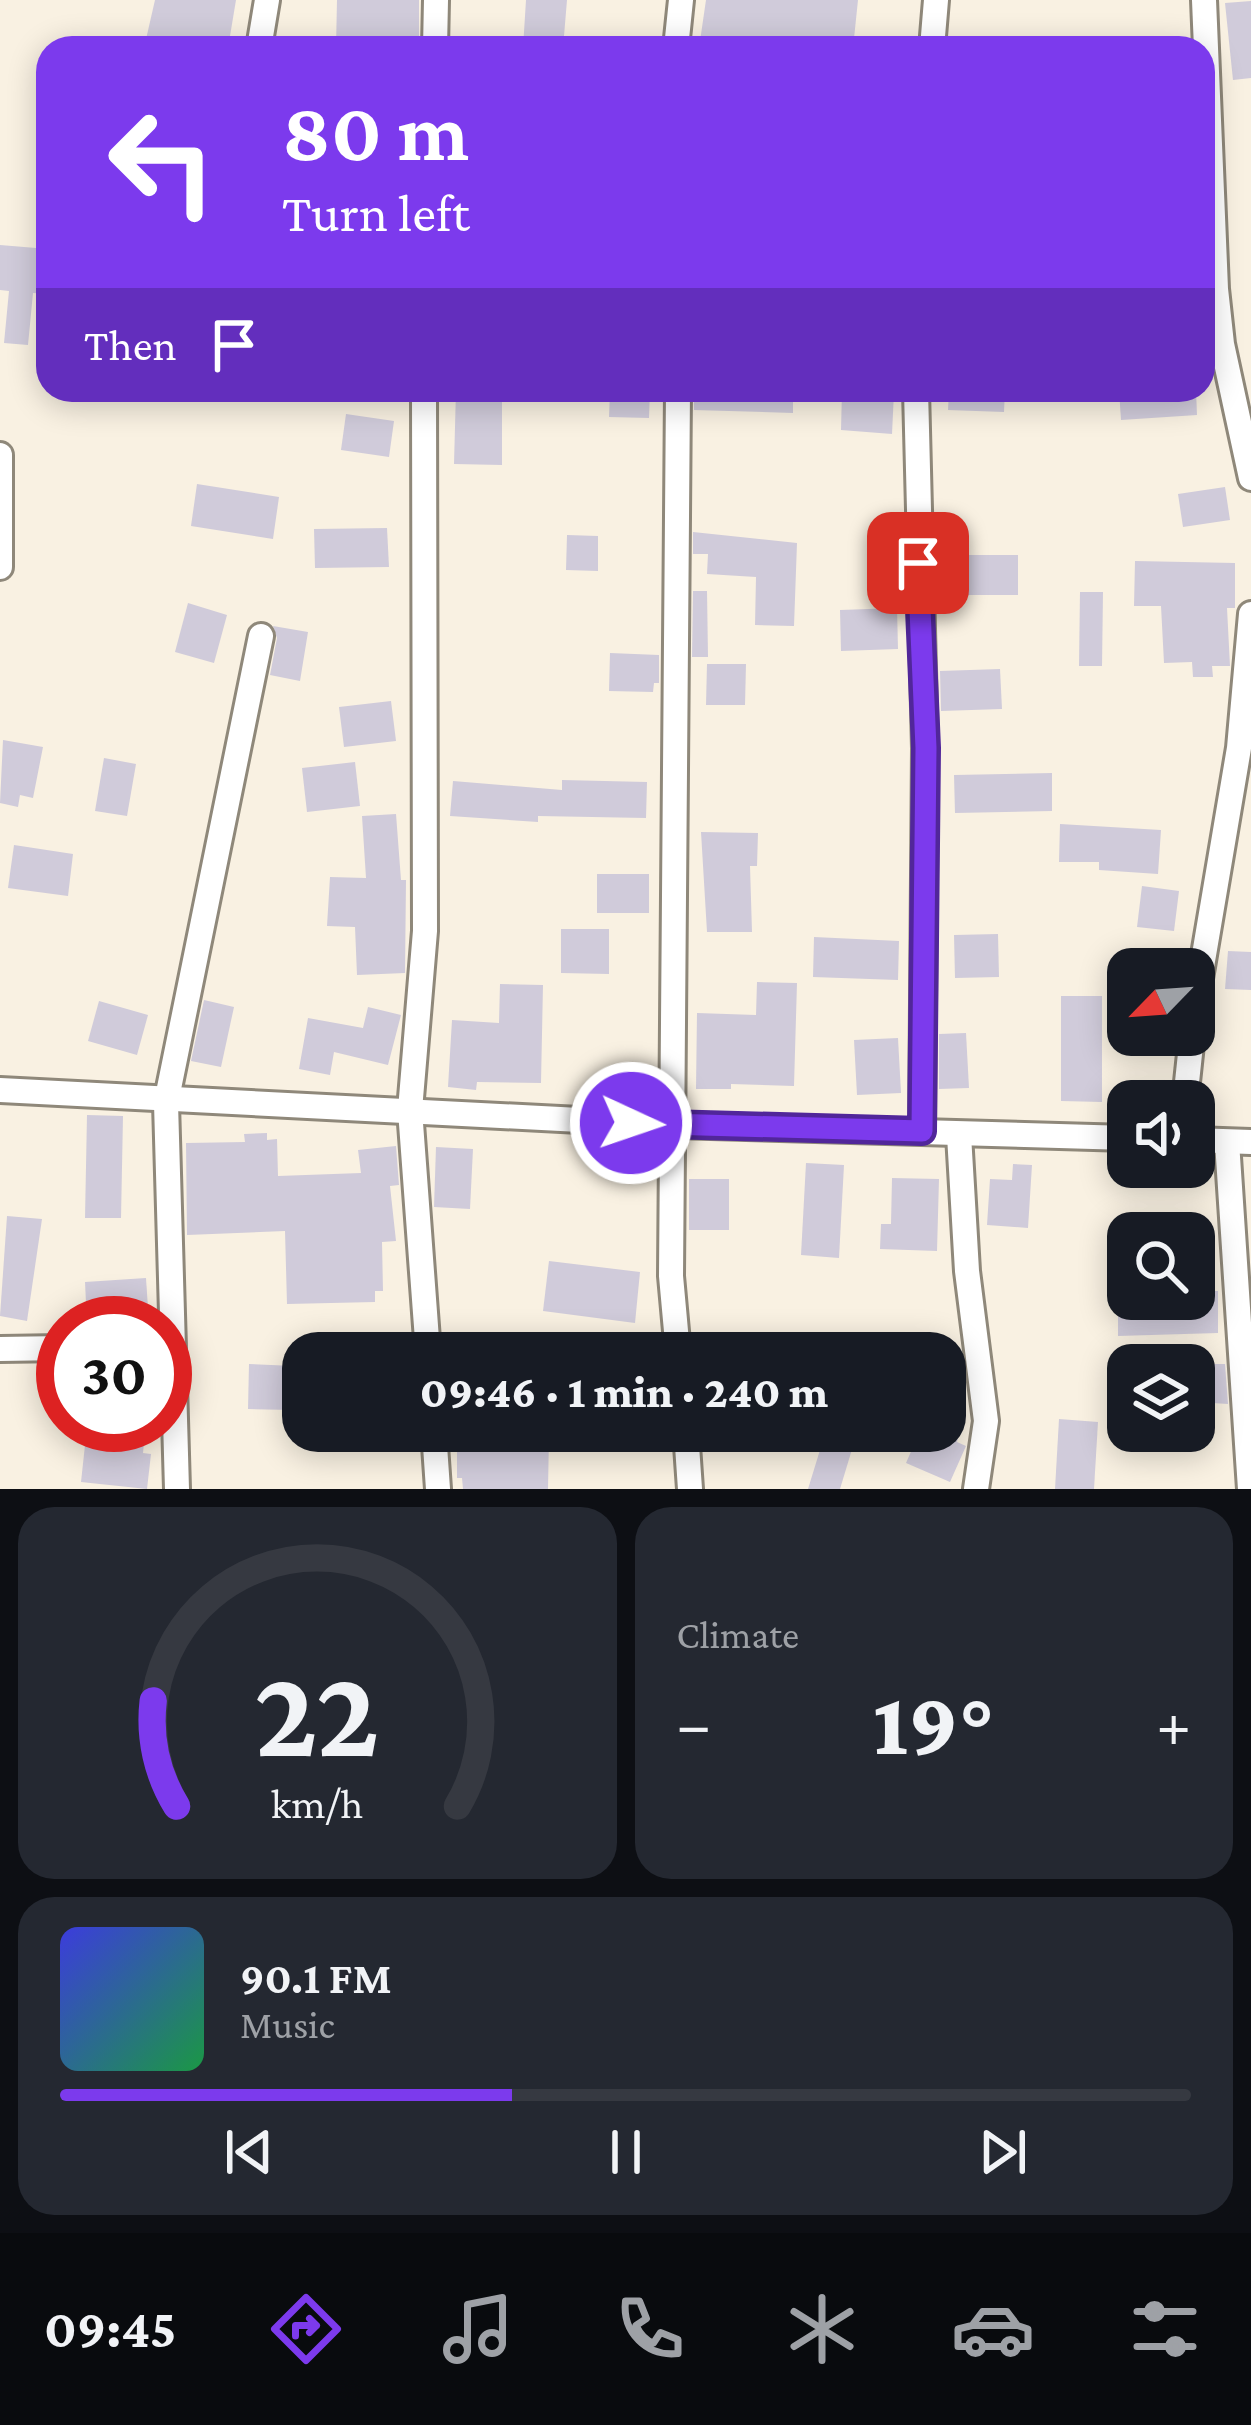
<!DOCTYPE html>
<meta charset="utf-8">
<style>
:root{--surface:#171b24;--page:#242831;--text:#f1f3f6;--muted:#9ea1a6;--line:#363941;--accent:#7c3aed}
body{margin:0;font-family:"Crimson Pro",serif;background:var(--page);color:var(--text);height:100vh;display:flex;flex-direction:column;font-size:45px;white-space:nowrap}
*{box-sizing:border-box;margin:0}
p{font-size:39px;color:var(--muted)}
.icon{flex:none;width:66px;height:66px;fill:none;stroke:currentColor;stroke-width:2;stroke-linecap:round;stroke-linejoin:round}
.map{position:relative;height:1489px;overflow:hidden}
.drawer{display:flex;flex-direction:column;gap:18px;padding:18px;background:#0d0f14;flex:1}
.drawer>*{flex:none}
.guide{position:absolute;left:36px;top:36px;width:1179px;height:366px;border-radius:36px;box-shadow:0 6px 30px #0003;background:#7c3aed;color:#fff;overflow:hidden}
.needle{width:78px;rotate:245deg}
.buttons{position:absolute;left:1107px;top:948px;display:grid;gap:24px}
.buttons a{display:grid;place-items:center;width:108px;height:108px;border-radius:24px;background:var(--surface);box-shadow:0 6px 30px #0003;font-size:60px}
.speed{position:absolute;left:36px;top:1296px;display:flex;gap:24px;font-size:60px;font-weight:700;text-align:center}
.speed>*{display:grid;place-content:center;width:156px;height:156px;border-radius:50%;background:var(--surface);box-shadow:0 6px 30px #0003;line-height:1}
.speed .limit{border:18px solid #d22;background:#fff;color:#111}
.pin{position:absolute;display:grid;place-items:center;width:102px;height:102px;color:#fff;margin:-51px;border-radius:24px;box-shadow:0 6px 18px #0006}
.me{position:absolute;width:132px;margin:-66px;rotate:93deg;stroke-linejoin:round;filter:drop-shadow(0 0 9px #0008)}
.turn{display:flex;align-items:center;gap:42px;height:252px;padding:0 48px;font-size:54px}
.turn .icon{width:156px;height:156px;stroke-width:2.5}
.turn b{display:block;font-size:84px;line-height:102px}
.then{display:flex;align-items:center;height:114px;padding:0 48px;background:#0003;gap:24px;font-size:45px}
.big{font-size:90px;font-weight:800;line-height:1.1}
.drawer .card{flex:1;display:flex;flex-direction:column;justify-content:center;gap:18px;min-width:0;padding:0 42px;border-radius:36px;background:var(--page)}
.drawer .dial{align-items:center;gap:0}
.dial svg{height:312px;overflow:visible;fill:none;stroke:var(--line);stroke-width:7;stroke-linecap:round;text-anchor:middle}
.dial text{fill:var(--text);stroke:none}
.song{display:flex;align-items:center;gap:36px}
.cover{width:144px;height:144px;border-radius:18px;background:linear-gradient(135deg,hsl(240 70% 55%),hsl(140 70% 35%))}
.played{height:12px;border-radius:6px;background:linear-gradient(90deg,var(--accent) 40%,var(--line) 40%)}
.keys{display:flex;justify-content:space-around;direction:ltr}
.heat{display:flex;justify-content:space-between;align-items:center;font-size:66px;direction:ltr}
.drawer .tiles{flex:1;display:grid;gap:18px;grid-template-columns:1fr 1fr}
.card:last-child{grid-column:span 2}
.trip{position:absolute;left:282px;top:1332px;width:684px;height:120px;border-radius:36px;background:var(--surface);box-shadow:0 6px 30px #0003;font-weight:800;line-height:120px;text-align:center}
.menu{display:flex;height:192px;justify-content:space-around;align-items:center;background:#090b0e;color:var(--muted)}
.menu .icon{width:84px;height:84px}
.menu .current{color:var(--accent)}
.menu b{font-size:54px;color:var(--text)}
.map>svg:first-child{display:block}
</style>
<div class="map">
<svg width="1251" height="1489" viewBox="0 0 1251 1489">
<rect width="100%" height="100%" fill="#f9f1e2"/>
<!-- building -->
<g fill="#d0cbda">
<polygon points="155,0 236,0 228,48 144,48"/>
<polygon points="337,0 419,0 419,48 336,48"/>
<polygon points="526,0 567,0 563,48 523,48"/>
<polygon points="706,0 858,0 853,48 699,48"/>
<polygon points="1251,1 1251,78 1233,80 1225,3"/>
<polygon points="0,245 48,249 48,294 33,293 28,345 4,343 9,291 0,290"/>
<polygon points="456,390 502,390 502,465 454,464"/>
<polygon points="610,390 650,390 649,418 609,417"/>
<polygon points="694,390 793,390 793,413 694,410"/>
<polygon points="842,390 894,392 892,434 841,430"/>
<polygon points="949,390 1005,390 1004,412 948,410"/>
<polygon points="1119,390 1196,390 1197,415 1121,420"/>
<polygon points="346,414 394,421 389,457 341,450"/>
<polygon points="197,484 279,497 273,539 191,526"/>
<polygon points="1225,487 1230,520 1183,527 1178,494"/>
<polygon points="387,528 389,567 315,568 314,529"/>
<polygon points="693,532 797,543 794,626 755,625 756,577 707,574 708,554 693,554"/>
<polygon points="567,535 598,536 598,571 566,570"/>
<polygon points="937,555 1018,555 1018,595 938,595"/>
<polygon points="1135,561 1235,563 1235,608 1227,608 1230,666 1212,666 1213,677 1193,677 1192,662 1164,663 1161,606 1134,606"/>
<polygon points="693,591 707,591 708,657 692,657"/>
<polygon points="1080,592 1103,592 1102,666 1079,666"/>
<polygon points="188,603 227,615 214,663 175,652"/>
<polygon points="897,608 898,649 841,651 840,610"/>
<polygon points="273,626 308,632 300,681 270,675 277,638"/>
<polygon points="610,653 659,655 659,683 654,683 653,692 609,691"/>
<polygon points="707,664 746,664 745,705 706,705"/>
<polygon points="1000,669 1002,709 941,711 940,671"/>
<polygon points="391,701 396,741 344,747 339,707"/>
<polygon points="3,740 43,747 33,798 20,795 18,807 0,803"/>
<polygon points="104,758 136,764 127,816 95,811"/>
<polygon points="355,762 360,806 307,812 302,768"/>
<polygon points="1052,773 1052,811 955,813 954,775"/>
<polygon points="562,780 647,782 646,818 538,816 538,822 450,816 453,781 562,790"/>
<polygon points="396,814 401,880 406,880 405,973 357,975 355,927 327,926 330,877 366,878 362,816"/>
<polygon points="1060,824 1161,830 1158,874 1099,870 1099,862 1059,862"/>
<polygon points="701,832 758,833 757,866 750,866 752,932 707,932"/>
<polygon points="14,845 73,854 68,896 8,888"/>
<rect x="597" y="874" width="52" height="39"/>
<polygon points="1142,886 1179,891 1174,931 1137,927"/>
<polygon points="561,929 609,929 609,974 561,973"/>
<polygon points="998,934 999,977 955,978 954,935"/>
<polygon points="814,937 899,941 898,980 813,977"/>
<polygon points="1228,951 1251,952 1251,990 1225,989"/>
<polygon points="757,982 797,983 794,1086 731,1084 731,1089 696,1089 697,1013 756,1015"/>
<polygon points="500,984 543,985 541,1083 477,1082 476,1090 448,1087 452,1020 499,1023"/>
<polygon points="1061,996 1102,996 1102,1102 1061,1101"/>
<polygon points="204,1000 234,1007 221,1067 191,1061"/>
<polygon points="99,1001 148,1015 137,1055 88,1041"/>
<polygon points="368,1007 401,1015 388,1065 334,1052 330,1075 299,1069 308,1018 363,1028"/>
<polygon points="966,1033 969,1088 939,1089 939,1034"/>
<polygon points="898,1038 901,1093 857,1095 854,1040"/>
<polygon points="87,1115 123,1116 121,1218 85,1218"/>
<polygon points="267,1133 267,1140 277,1139 278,1176 361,1173 358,1150 396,1146 399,1185 390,1186 396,1241 382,1242 383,1291 375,1291 375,1302 287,1304 285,1231 187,1235 186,1143 245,1142 244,1134"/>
<polygon points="436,1147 473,1149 470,1209 434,1207"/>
<polygon points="806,1163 844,1165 839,1258 801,1255"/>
<polygon points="1013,1164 1032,1165 1028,1228 987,1225 990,1179 1012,1180"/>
<polygon points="892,1178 939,1179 937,1251 880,1249 881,1224 891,1224"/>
<rect x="689" y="1179" width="40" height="51"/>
<polygon points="7,1216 42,1219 27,1321 0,1316"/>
<polygon points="549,1261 640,1272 635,1323 543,1311"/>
<polygon points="146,1278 149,1323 87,1323 85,1282"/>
<polygon points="1194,1291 1218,1291 1218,1333 1118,1336 1118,1299 1194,1299"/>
<polygon points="249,1364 294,1366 293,1410 248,1409"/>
<polygon points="1213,1364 1225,1364 1228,1404 1212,1403"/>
<polygon points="945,1372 964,1376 966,1398 957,1442 966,1446 950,1482 906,1463 920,1431 945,1431"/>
<polygon points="1059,1419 1098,1422 1094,1489 1055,1489"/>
<polygon points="457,1435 549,1436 548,1489 463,1489 462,1478 457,1478"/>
<polygon points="86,1436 144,1443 143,1453 151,1454 147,1489 81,1482"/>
<polygon points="824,1437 853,1446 840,1489 808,1489"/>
</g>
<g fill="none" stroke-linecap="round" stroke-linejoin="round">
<defs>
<g id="minor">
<polyline points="1204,0 1216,289 1222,344 1251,478"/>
<polyline points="259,48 267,0"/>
<polyline points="435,48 436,0"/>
<polyline points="676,48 681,0"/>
<polyline points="932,48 936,0"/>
<polyline points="424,390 425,931 410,1110 428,1353"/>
<polyline points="916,390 925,748 922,1131"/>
<polyline points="0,455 0,567"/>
<polyline points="1194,1014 1239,748 1251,614"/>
<polyline points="0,1090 675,1125 1128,1138"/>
<polyline points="1185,1101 1192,1035"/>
<polyline points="959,1135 967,1271 986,1421 976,1489"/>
<polyline points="1194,1140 1251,1142"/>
<polyline points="1227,1142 1250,1489"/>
<polyline points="0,1349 63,1348"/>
<polyline points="678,1353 671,1276 678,390"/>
<polyline points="434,1431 438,1489"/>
<polyline points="686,1431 690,1489"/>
<polyline points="177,1489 166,1103 261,636"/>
</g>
</defs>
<!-- minor casing -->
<use href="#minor" stroke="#8f887a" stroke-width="30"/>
<!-- minor -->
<use href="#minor" stroke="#fff" stroke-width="24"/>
</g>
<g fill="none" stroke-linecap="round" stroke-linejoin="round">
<defs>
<polyline id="route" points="631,1123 922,1131 926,748 918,563"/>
</defs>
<!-- route casing -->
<use href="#route" stroke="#51269a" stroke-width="30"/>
<!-- route -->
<use href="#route" stroke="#7c3aed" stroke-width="21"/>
</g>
</svg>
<div class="buttons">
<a><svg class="needle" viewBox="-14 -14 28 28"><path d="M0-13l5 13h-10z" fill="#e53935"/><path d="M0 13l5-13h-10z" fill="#9ea1a6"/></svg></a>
<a><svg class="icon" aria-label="sound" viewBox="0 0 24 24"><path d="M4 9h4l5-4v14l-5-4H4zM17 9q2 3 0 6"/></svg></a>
<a><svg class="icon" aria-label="search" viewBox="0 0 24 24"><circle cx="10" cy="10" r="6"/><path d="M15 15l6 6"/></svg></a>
<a><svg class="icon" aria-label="layers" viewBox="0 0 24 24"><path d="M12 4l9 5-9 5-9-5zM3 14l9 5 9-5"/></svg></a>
</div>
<div class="speed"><div class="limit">30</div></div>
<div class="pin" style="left:918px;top:563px;background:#d93025"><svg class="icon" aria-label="arrive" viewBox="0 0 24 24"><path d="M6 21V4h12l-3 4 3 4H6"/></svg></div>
<svg class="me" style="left:631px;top:1123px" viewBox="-20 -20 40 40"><circle r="17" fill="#7c3aed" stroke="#fff" stroke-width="3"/><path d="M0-11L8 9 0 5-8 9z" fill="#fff"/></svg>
<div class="trip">09:46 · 1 min · 240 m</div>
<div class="guide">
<div class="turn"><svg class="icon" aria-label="left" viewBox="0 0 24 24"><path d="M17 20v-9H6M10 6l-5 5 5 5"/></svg><div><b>80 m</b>Turn left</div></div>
<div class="then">Then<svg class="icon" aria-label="arrive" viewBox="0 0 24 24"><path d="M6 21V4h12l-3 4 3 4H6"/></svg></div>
</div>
</div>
<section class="drawer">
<div class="tiles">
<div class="card dial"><svg viewBox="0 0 100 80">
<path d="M14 69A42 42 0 1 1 86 69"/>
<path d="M14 69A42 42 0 0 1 8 42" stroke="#7c3aed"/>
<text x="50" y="56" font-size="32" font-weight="700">22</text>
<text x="50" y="72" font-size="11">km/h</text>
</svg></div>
<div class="card"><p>Climate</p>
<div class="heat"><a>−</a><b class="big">19°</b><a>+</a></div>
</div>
<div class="card">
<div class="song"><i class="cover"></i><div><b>90.1 FM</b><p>Music</p></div></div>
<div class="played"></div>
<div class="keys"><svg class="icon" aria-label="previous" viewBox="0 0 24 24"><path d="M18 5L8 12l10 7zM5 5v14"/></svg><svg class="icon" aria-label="pause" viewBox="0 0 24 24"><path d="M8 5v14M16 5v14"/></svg><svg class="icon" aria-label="next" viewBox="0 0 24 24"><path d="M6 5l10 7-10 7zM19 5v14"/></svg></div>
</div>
</div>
</section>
<nav class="menu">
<b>09:45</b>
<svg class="icon current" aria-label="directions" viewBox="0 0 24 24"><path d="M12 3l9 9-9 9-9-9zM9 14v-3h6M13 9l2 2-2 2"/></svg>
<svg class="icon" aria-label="music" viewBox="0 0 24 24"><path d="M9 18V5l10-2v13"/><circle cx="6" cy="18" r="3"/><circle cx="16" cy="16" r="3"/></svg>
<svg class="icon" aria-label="phone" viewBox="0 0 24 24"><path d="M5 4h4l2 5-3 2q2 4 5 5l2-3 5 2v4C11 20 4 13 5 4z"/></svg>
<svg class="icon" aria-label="climate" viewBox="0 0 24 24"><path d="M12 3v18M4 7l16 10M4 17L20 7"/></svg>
<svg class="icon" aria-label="car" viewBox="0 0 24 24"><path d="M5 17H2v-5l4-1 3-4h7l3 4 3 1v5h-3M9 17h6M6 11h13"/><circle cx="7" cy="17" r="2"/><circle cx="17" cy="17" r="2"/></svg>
<svg class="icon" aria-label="filters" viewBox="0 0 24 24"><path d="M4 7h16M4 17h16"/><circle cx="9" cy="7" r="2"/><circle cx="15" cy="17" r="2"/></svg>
</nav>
